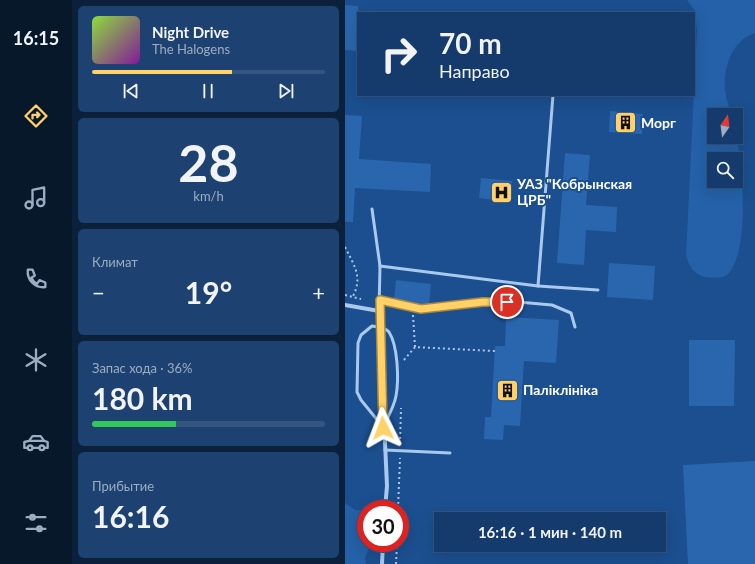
<!DOCTYPE html>
<html lang="ru">
<meta charset="utf-8">
<style>
:root{--surface:#143b6b;--page:#1d4271;--text:#f1f3f6;--muted:#9dadc1;--line:#33557e;--accent:#ffd166}
body{margin:0;font-family:Lato,sans-serif;background:var(--page);color:var(--text);height:100vh;display:flex;flex-direction:column;font-size:15px;white-space:nowrap}
*{box-sizing:border-box;margin:0}
p{font-size:13px;color:var(--muted)}
.icon{flex:none;width:22px;height:22px;fill:none;stroke:currentColor;stroke-width:2;stroke-linecap:round;stroke-linejoin:round}
.map{position:relative;flex:1;overflow:hidden}
.details{display:flex;flex-direction:column;gap:6px;padding:6px;background:#0b203b;width:273px}
.details>*{flex:none}
.banner{position:absolute;left:12px;top:12px;width:338px;height:84px;border-radius:0px;box-shadow:0 4px 16px #0002,0 0 0 1px var(--line);background:#143b6b;color:var(--text);overflow:hidden}
.needle{width:26px;rotate:14deg}
.controls{position:absolute;left:362px;top:108px;display:grid;gap:8px}
.controls a{display:grid;place-items:center;width:36px;height:36px;border-radius:0px;background:var(--surface);box-shadow:0 4px 16px #0002,0 0 0 1px var(--line);font-size:20px}
.speed{position:absolute;left:12px;top:500px;display:flex;gap:8px;font-size:20px;font-weight:700;text-align:center}
.speed>*{display:grid;place-content:center;width:52px;height:52px;border-radius:50%;background:var(--surface);box-shadow:0 4px 16px #0002,0 0 0 1px var(--line);line-height:1}
.speed .limit{border:6px solid #d22;background:#fff;color:#111}
.pin{position:absolute;display:grid;place-items:center;width:34px;height:34px;color:#fff;margin:-17px;border:2px solid #fff;border-radius:50%;box-shadow:0 1px 4px #0007}
.me{position:absolute;width:44px;margin:-22px;rotate:357deg;stroke-linejoin:round;filter:drop-shadow(0 0 3px #0008)}
.turn{display:flex;align-items:center;gap:14px;height:84px;padding:0 16px;font-size:18px}
.turn .icon{width:52px;height:52px;stroke-width:2.5}
.turn b{display:block;font-size:28px;line-height:34px}
.big{font-size:30px;font-weight:700;line-height:1.1}
.details .tile{flex:1;display:flex;flex-direction:column;justify-content:center;gap:6px;min-width:0;padding:0 14px;border-radius:6px;background:var(--page)}
.details .dial{align-items:center;gap:0}
.dial b{font-size:52px;line-height:1}
.song{display:flex;align-items:center;gap:12px}
.cover{width:48px;height:48px;border-radius:6px;background:linear-gradient(135deg,hsl(90 70% 55%),hsl(290 70% 35%))}
.played{height:4px;border-radius:2px;background:linear-gradient(90deg,var(--accent) 60%,var(--line) 60%)}
.keys{display:flex;justify-content:space-around;direction:ltr}
.heat{display:flex;justify-content:space-between;align-items:center;font-size:22px;direction:ltr}
.charge{height:6px;border-radius:3px;background:linear-gradient(90deg,#34c759 36%,var(--line) 0)}
.trip{position:absolute;left:89px;top:512px;width:232px;height:40px;border-radius:0px;background:var(--surface);box-shadow:0 4px 16px #0002,0 0 0 1px var(--line);font-weight:700;line-height:40px;text-align:center}
main{display:flex;flex:1;min-height:0}
.dock{display:flex;flex-direction:column;width:72px;justify-content:space-around;align-items:center;background:#08182b;color:var(--muted)}
.dock .icon{width:28px;height:28px}
.dock .selected{color:var(--accent)}
.dock b{font-size:18px;color:var(--text)}
.map>svg:first-child{display:block}
</style>
<main>
<nav class="dock">
<b>16:15</b>
<svg class="icon selected" aria-label="directions" viewBox="0 0 24 24"><path d="M12 3l9 9-9 9-9-9zM9 14v-3h6M13 9l2 2-2 2"/></svg>
<svg class="icon" aria-label="music" viewBox="0 0 24 24"><path d="M9 18V5l10-2v13"/><circle cx="6" cy="18" r="3"/><circle cx="16" cy="16" r="3"/></svg>
<svg class="icon" aria-label="phone" viewBox="0 0 24 24"><path d="M5 4h4l2 5-3 2q2 4 5 5l2-3 5 2v4C11 20 4 13 5 4z"/></svg>
<svg class="icon" aria-label="climate" viewBox="0 0 24 24"><path d="M12 3v18M4 7l16 10M4 17L20 7"/></svg>
<svg class="icon" aria-label="car" viewBox="0 0 24 24"><path d="M5 17H2v-5l4-1 3-4h7l3 4 3 1v5h-3M9 17h6M6 11h13"/><circle cx="7" cy="17" r="2"/><circle cx="17" cy="17" r="2"/></svg>
<svg class="icon" aria-label="filters" viewBox="0 0 24 24"><path d="M4 7h16M4 17h16"/><circle cx="9" cy="7" r="2"/><circle cx="15" cy="17" r="2"/></svg>
</nav>
<section class="details">
<div class="tile">
<div class="song"><i class="cover"></i><div><b>Night Drive</b><p>The Halogens</p></div></div>
<div class="played"></div>
<div class="keys"><svg class="icon" aria-label="previous" viewBox="0 0 24 24"><path d="M18 5L8 12l10 7zM5 5v14"/></svg><svg class="icon" aria-label="pause" viewBox="0 0 24 24"><path d="M8 5v14M16 5v14"/></svg><svg class="icon" aria-label="next" viewBox="0 0 24 24"><path d="M6 5l10 7-10 7zM19 5v14"/></svg></div>
</div>
<div class="tile dial"><b>28</b><p>km/h</p></div>
<div class="tile"><p>Климат</p>
<div class="heat"><a>−</a><b class="big">19°</b><a>+</a></div>
</div>
<div class="tile"><p>Запас хода · 36%</p><b class="big">180 km</b><div class="charge"></div></div>
<div class="tile"><p>Прибытие</p><b class="big">16:16</b></div>
</section>
<div class="map">
<svg width="410" height="564" viewBox="0 0 410 564">
<rect width="100%" height="100%" fill="#1b4f8f"/>
<!-- green -->
<g fill="#2461a8" fill-rule="evenodd">
<path d="M342,0H410V33C387,40 378,68 380,90C381,98 384,107 386,115H369V137L391,136C398,165 405,251 383,274C378,279 367,278 360,277C348,274 344,266 341,255L352,30L350,11ZM369,159H391V181H369Z"/>
<polygon points="0,503 10,510 19,510 21,512 21,543 26,543 20,558 21,564 0,564"/>
</g>
<!-- building -->
<g fill="#2a66ad">
<polygon points="0,5 13,6 13,51 0,50"/>
<polygon points="265,111 298,114 297,134 264,132"/>
<polygon points="0,115 17,116 14,159 86,164 85,192 10,188 8,222 0,222"/>
<polygon points="220,153 245,155 241,205 272,207 271,232 241,230 239,265 212,263"/>
<polygon points="136,178 167,181 165,202 134,198"/>
<polygon points="264,263 310,266 308,300 262,297"/>
<polygon points="51,280 86,284 84,305 49,300"/>
<polygon points="161,317 214,320 211,363 179,361 175,426 159,425 158,440 139,439 140,417 146,417 150,346 160,346"/>
<polygon points="344,340 390,340 389,406 344,406"/>
<polygon points="410,461 410,564 343,564 338,465"/>
</g>
<g fill="none" stroke-linecap="round" stroke-linejoin="round">
<!-- path -->
<g stroke="#a9c9ee" stroke-width="2" stroke-dasharray="2 3" stroke-linecap="butt">
<path d="M0,247C9,265 18,277 8,296"/>
<polyline points="0,295 16,299"/>
<polyline points="68,315 70,347 150,351"/>
<polyline points="59,360 70,347"/>
<polyline points="55,444 56,408"/>
<polyline points="53,509 55,458"/>
<polyline points="51,564 52,543"/>
</g>
<!-- lane -->
<g stroke="#a9c9ee" stroke-width="3">
<polyline points="27,209 35,266 34,311"/>
<polyline points="35,266 193,286 208,95"/>
<polyline points="193,286 253,290"/>
<polyline points="35,300 76,309 138,302 173,302 207,305 226,313 230,327"/>
<path d="M27,326C33,327 40,327 44,332C53,346 54,380 51,396C49,407 43,417 38,427L16,400L12,392L13,343L16,335Z"/>
<polyline points="40,450 105,453"/>
</g>
<!-- street -->
<g stroke="#a9c9ee" stroke-width="4">
<polyline points="0,305 34,311 42,486 40,509"/>
<polyline points="37,564 38,543"/>
</g>
</g>
<g fill="none" stroke-linecap="round" stroke-linejoin="round">
<defs>
<polyline id="route" points="38,428 35,300 76,309 138,302 162,302"/>
</defs>
<!-- route casing -->
<use href="#route" stroke="#a68842" stroke-width="10"/>
<!-- route -->
<use href="#route" stroke="#ffd166" stroke-width="7"/>
</g>
<!-- icons -->
<defs>
<symbol id="building-square" viewBox="-11 -11 22 22"><rect x="-9" y="-9" width="18" height="18" rx="4" fill="#ffd166" stroke="#1b4f8f"/><path d="M-4-6H4V6H1V3H-1V6H-4ZM-2.5-4.3h1.7v1.8h-1.7ZM.8-4.3h1.7v1.8H.8ZM-2.5-1h1.7V.8h-1.7ZM.8-1h1.7V.8H.8Z" fill="#111"/></symbol>
<symbol id="hospital-square" viewBox="-11 -11 22 22"><rect x="-9" y="-9" width="18" height="18" rx="4" fill="#ffd166" stroke="#1b4f8f"/><path d="M-5-5h3v3.5h4V-5h3V5h-3V1.5h-4V5h-3Z" fill="#111"/></symbol>
</defs>
<g fill-rule="evenodd">
<use href="#building-square" x="268" y="110" width="25" height="25"/>
<use href="#hospital-square" x="144" y="180" width="25" height="25"/>
<use href="#building-square" x="150" y="378" width="25" height="25"/>
</g>
<g text-anchor="middle" stroke-width="4" stroke-linejoin="round" paint-order="stroke">
<!-- poi labels -->
<g font-size="14" font-weight="bold" fill="#fff" stroke="#1b4f8f" text-anchor="start">
<text x="296" y="128">Морг</text>
<text x="172" y="189">УАЗ "Кобрынская<tspan x="172" dy="16">ЦРБ"</tspan></text>
<text x="178" y="395">Паліклініка</text>
</g>
</g>
</svg>
<div class="controls">
<a><svg class="needle" viewBox="-14 -14 28 28"><path d="M0-13l5 13h-10z" fill="#e53935"/><path d="M0 13l5-13h-10z" fill="#9dadc1"/></svg></a>
<a><svg class="icon" aria-label="search" viewBox="0 0 24 24"><circle cx="10" cy="10" r="6"/><path d="M15 15l6 6"/></svg></a>
</div>
<div class="speed"><div class="limit">30</div></div>
<div class="pin" style="left:162px;top:302px;background:#d93025"><svg class="icon" aria-label="arrive" viewBox="0 0 24 24"><path d="M6 21V4h12l-3 4 3 4H6"/></svg></div>
<svg class="me" style="left:38px;top:428px" viewBox="-20 -20 40 40"><path d="M0-17L14 15 0 8-14 15z" fill="#ffd166" stroke="#fff" stroke-width="4"/></svg>
<div class="trip">16:16 · 1 мин · 140 m</div>
<div class="banner">
<div class="turn"><svg class="icon" aria-label="right" viewBox="0 0 24 24"><path d="M7 20v-9h11M14 6l5 5-5 5"/></svg><div><b>70 m</b>Направо</div></div>
</div>
</div>
</main>
